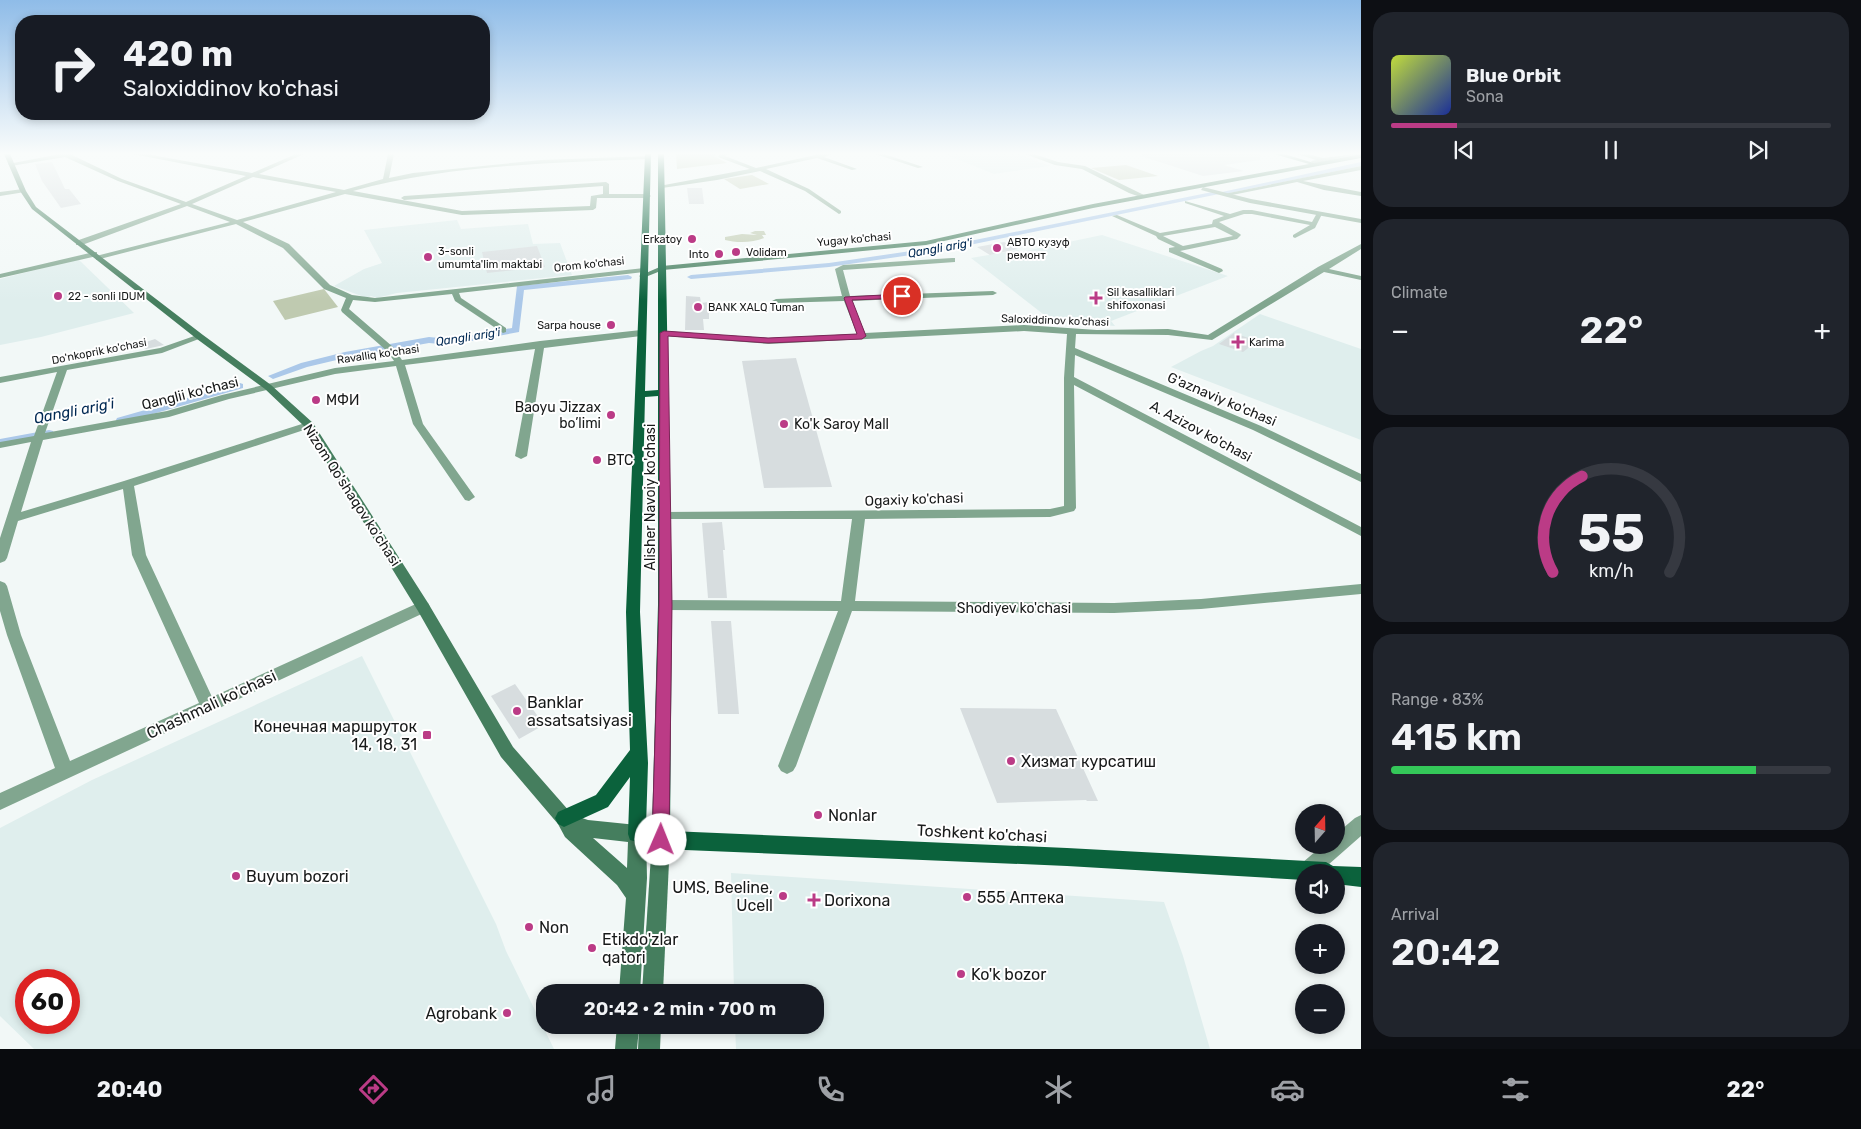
<!DOCTYPE html>
<meta charset="utf-8">
<style>
:root{--surface:#171b24;--page:#20242c;--text:#f1f3f6;--muted:#9ea1a6;--line:#363941;--accent:#bb3b86}
body{margin:0;font-family:Rubik,sans-serif;background:var(--page);color:var(--text);height:100vh;display:flex;flex-direction:column;font-size:19px;white-space:nowrap}
*{box-sizing:border-box;margin:0}
p{font-size:16px;color:var(--muted)}
.icon{flex:none;width:28px;height:28px;fill:none;stroke:currentColor;stroke-width:2;stroke-linecap:round;stroke-linejoin:round}
.map{position:relative;flex:1;overflow:hidden}
.sheet{display:flex;flex-direction:column;gap:12px;padding:12px;background:#0d0f14;width:500px}
.sheet>*{flex:none}
.top-card{position:absolute;left:15px;top:15px;width:475px;height:105px;border-radius:20px;box-shadow:0 2px 8px #0003;background:#171b24;color:var(--text);overflow:hidden}
.needle{width:32px;rotate:20deg}
.fabs{position:absolute;left:1295px;top:804px;display:grid;gap:10px}
.fabs a{display:grid;place-items:center;width:50px;height:50px;border-radius:50%;background:var(--surface);box-shadow:0 2px 8px #0003;font-size:25px}
.speed{position:absolute;left:15px;top:969px;display:flex;gap:10px;font-size:25px;font-weight:700;text-align:center}
.speed>*{display:grid;place-content:center;width:65px;height:65px;border-radius:50%;background:var(--surface);box-shadow:0 2px 8px #0003;line-height:1}
.speed .limit{border:8px solid #d22;background:#fff;color:#111}
.pin{position:absolute;display:grid;place-items:center;width:42px;height:42px;color:#fff;margin:-21px;border:2px solid #fff;border-radius:50%;box-shadow:0 1px 5px #0007}
.me{position:absolute;width:55px;margin:-28px;rotate:1deg;stroke-linejoin:round;filter:drop-shadow(0 0 4px #0008)}
.turn{display:flex;align-items:center;gap:18px;height:105px;padding:0 25px;font-size:22px}
.turn .icon{width:65px;height:65px;stroke-width:2.5}
.turn b{display:block;font-size:35px;line-height:42px}
.big{font-size:38px;font-weight:600;line-height:1.1}
.sheet .tile{flex:1;display:flex;flex-direction:column;justify-content:center;gap:8px;min-width:0;padding:0 18px;border-radius:20px;background:var(--page)}
.sheet .dial{align-items:center;gap:0}
.dial svg{height:130px;overflow:visible;fill:none;stroke:var(--line);stroke-width:7;stroke-linecap:round;text-anchor:middle}
.dial text{fill:var(--text);stroke:none}
.song{display:flex;align-items:center;gap:15px}
.cover{width:60px;height:60px;border-radius:8px;background:linear-gradient(135deg,hsl(70 70% 55%),hsl(230 70% 35%))}
.played{height:5px;border-radius:2px;background:linear-gradient(90deg,var(--accent) 15%,var(--line) 15%)}
.keys{display:flex;justify-content:space-around;direction:ltr}
.heat{display:flex;justify-content:space-between;align-items:center;font-size:28px;direction:ltr}
.charge{height:8px;border-radius:4px;background:linear-gradient(90deg,#34c759 83%,var(--line) 0)}
.trip{position:absolute;left:536px;top:984px;width:288px;height:50px;border-radius:20px;background:var(--surface);box-shadow:0 2px 8px #0003;font-weight:600;line-height:50px;text-align:center}
.tab-bar{display:flex;height:80px;justify-content:space-around;align-items:center;background:#090b0e;color:var(--muted)}
.tab-bar .icon{width:35px;height:35px}
.tab-bar .active{color:var(--accent)}
.tab-bar b{font-size:22px;color:var(--text)}
main{display:flex;flex:1;min-height:0}
.map>svg:first-child{display:block}
</style>
<main>
<div class="map">
<svg width="1361" height="1049" viewBox="0 0 1361 1049">
<rect width="100%" height="100%" fill="#f2f8f7"/>
<!-- built -->
<g fill="#dfeeed" fill-rule="evenodd">
<polygon points="944,154 1018,154 1050,166 994,174"/>
<polygon points="457,220 461,229 528,224 533,244 560,243 572,275 397,293 377,298 371,296 367,298 334,286 364,269 382,263 364,230"/>
<polygon points="1102,235 1228,276 1111,321 1115,326 1052,321 971,258 1018,250 1021,252"/>
<polygon points="78,259 134,313 41,337 0,345 0,279"/>
<polygon points="1260,314 1361,349 1361,440 1171,367 1201,351 1213,346"/>
<path d="M362,656L496,924L506,951L554,1049H34L0,1016V828L92,780ZM26,980H69V1022H26Z"/>
<polygon points="731,873 1164,902 1183,956 1210,1049 736,1049 735,1025 815,1025 815,992 734,992"/>
</g>
<!-- green -->
<g fill="#bfcab0">
<polygon points="676,154 714,154 717,155 714,156 727,163 677,169"/>
<polygon points="1126,165 1158,176 1119,180 1091,168"/>
<polygon points="752,175 769,184 740,189 724,179"/>
<path d="M755,231H764L766,235H762L764,238C753,243 736,243 725,240V237L742,234L757,235L750,233Z"/>
<polygon points="324,289 338,307 285,320 273,301"/>
</g>
<g fill="none" stroke-linecap="round" stroke-linejoin="round">
<!-- canal -->
<g fill="#abc8e9" fill-rule="evenodd">
<polygon points="1361,162 1361,166 1225,194 1222,192"/>
<polygon points="1217,191 1219,194 945,250 829,267 691,279 687,277 691,275 829,263 945,246"/>
<polygon points="628,275 632,277 631,279 524,290 519,332 450,345 429,343 345,358 307,367 273,379 268,376 301,363 345,352 429,337 450,339 512,328 517,286"/>
<polygon points="240,383 243,384 243,388 125,422 117,422 116,420 117,418"/>
<polygon points="49,430 53,431 54,433 53,435 0,445 0,439"/>
</g>
</g>
<!-- building -->
<g fill="#d7dddf">
<polygon points="1142,154 1260,154 1260,160 1224,165 1244,171 1203,176 1141,156"/>
<polygon points="52,162 65,189 69,189 81,204 61,208 42,181 35,164"/>
<polygon points="687,188 702,188 704,204 689,204"/>
<polygon points="1004,242 1018,249 990,255 977,247"/>
<polygon points="537,246 545,267 487,273 482,252"/>
<polygon points="686,296 700,297 701,303 709,302 711,311 709,312 709,319 703,319 704,330 685,330"/>
<polygon points="1234,333 1257,341 1243,352 1219,344"/>
<polygon points="155,339 164,345 146,349 140,344"/>
<polygon points="796,358 832,487 764,488 742,361"/>
<polygon points="722,522 725,550 723,550 727,598 708,598 702,523"/>
<polygon points="711,621 731,621 739,714 718,714"/>
<polygon points="515,684 544,725 519,739 491,696"/>
<polygon points="960,708 1056,709 1098,801 1087,801 1086,800 997,803"/>
</g>
<g fill="none" stroke-linecap="round" stroke-linejoin="round">
<!-- minor -->
<g fill="#81a68f" fill-rule="evenodd">
<path d="M60,154H74L72,155L122,179L186,202L246,176L133,154H146L252,173L296,154H304L259,174L344,190L383,179L388,154H394L389,178L413,173L541,160L650,156L648,159C550,163 447,165 353,191L462,211L590,206L591,196L603,194V186L404,200L401,198L404,196L606,182L609,184V194H648L651,196L648,198H597L596,208L593,210L462,215L345,194L243,222L289,244L330,285L352,295L375,298L644,268L648,270L644,272L459,293L461,298L506,328V332L503,333L455,301L452,294L375,302L353,300L349,309L393,347L402,360L540,341L641,330L645,333L641,336L544,348L527,456L521,459L515,456L535,349L405,365L423,424L475,497L469,501L465,500L413,424L396,366L335,374L229,399L169,417L43,440L21,512L124,481L305,423H313L314,425L313,427L134,486L146,555L212,697L418,603L423,602L428,603L430,607L428,611L0,810V793L55,768L7,635L0,611V581L5,583L7,586L21,635L70,761L199,703L132,555L123,489L18,521L7,558L5,561L0,563V538L31,442L0,448V442L34,436L57,372L0,383V377L160,348L200,334L204,337L162,353L67,370L45,433L167,411L222,395L335,368L394,361L387,351L342,312L341,310L346,298L324,289L283,248L236,224L96,260V256L230,222L187,206L82,245H76V241L181,204L118,181L65,157L11,166L8,164ZM253,177L336,192L237,220L192,204Z"/>
<polygon points="720,154 729,154 725,156 756,168 820,154 832,154 824,157 857,169 852,170 817,158 766,169 809,189 841,211 841,213 839,214 805,191 760,171 717,180 662,188 659,186 750,169 718,157"/>
<polygon points="875,154 884,154 923,167 918,168"/>
<polygon points="1025,154 1034,154 1058,162 1085,166 1146,196 1143,198 1129,193 1082,169 1055,165"/>
<polygon points="1297,154 1307,154 1323,158 1357,154 1313,164 1311,161 1316,160"/>
<polygon points="1361,166 1361,170 1303,181 1361,192 1361,196 1324,190 1297,182 1227,196 1224,194"/>
<polygon points="23,189 25,192 0,196 0,192"/>
<path d="M1185,201L1230,214L1243,210H1252L1312,222L1317,213L1322,214L1315,228L1295,238L1293,237V235L1310,225L1252,214H1244L1219,222L1240,234L1241,235L1237,239L1180,251L1222,269L1223,271L1219,273L1169,252V248L1175,247L1158,239L1156,236L1112,216L1117,215L1160,233L1212,224L1213,220L1224,216L1185,203ZM1215,227L1233,236L1183,246L1163,236Z"/>
<polygon points="1361,244 1361,249 1329,269 1361,276 1361,280 1324,272 1212,340 1168,335 1076,334 1075,348 1261,426 1361,474 1361,482 1253,430 1075,355 1074,377 1361,527 1361,536 1074,385 1076,508 1074,511 1050,517 865,519 855,601 1114,603 1201,599 1361,584 1361,594 1201,609 1114,613 852,611 796,766 793,771 787,774 781,771 778,766 838,611 665,610 660,609 658,605 660,601 665,600 841,601 852,519 661,519 659,516 661,513 665,512 1050,509 1064,506 1064,378 1067,334 1024,331 769,344 664,336 661,335 661,331 769,338 857,334 844,301 776,303 772,301 776,299 842,296 835,269 843,265 952,258 955,258 955,262 843,270 850,296 993,291 997,293 993,295 852,301 865,333 1024,325 1097,330 1168,329 1208,335 1318,267"/>
<polygon points="94,252 97,252 97,256 0,278 0,274"/>
<polygon points="1361,815 1361,836 1320,872 1304,872 1304,877 1302,877 1299,870 1302,863 1323,845 1336,845 1336,834 1355,818"/>
</g>
<!-- tertiary -->
<polygon fill="#81a68f" fill-rule="evenodd" points="1203,187 1251,199 1361,219 1361,223 1250,203 1201,190"/>
<!-- secondary -->
<g fill="#457e5e" fill-rule="evenodd">
<path d="M4,154H10L26,191L36,207L203,335L271,385L313,423L428,603L513,747L570,812L576,816L588,820L637,825L644,828L646,834L647,878L640,992H619L626,898L617,885L565,837L558,824L501,757L418,611L305,427L265,389L197,339L32,209L20,191ZM593,838L628,842L627,868Z"/>
<polygon points="1274,154 1284,154 1314,163 1361,154 1361,158 1093,208 926,245 663,270 643,278 639,276 662,266 926,241 1093,204 1309,164"/>
<polygon points="661,831 668,834 670,840 663,992 642,992 652,840 654,834"/>
<polygon points="617,1025 661,1025 660,1049 638,1049 639,1027 637,1049 615,1049"/>
</g>
<!-- primary -->
<path fill="#0b623c" fill-rule="evenodd" d="M645,154H651L645,391L658,390V154H664L672,605L670,831L1067,848L1326,862L1333,866L1361,867V887L1336,884V872H1304V880L1067,866L661,849L630,840L628,834L630,777L608,807L564,827L558,824L555,818L558,812L596,795L630,750L626,612ZM658,396V605L652,829L646,827L648,763L640,612L645,397Z"/>
</g>
<!-- sky -->
<linearGradient id="sky" x2="0" y2="1"><stop stop-color="#8fbce8"/><stop offset="0.51" stop-color="#f9fcfb"/><stop offset="1" stop-color="#f9fcfb" stop-opacity="0"/></linearGradient>
<rect width="1361" height="301" fill="url(#sky)"/>
<!-- route -->
<polygon fill="#bb3b86" stroke="#7a2657" points="902,294 905,295 905,298 852,300 866,336 862,339 768,343 668,336 672,605 669,840 667,845 661,848 655,845 652,840 659,605 660,333 664,331 768,338 857,334 844,298 845,297"/>
<!-- markers -->
<g fill="#bb3b86" stroke="#fff" stroke-width="2">
<circle cx="692" cy="239" r="5"/>
<circle cx="997" cy="248" r="5"/>
<circle cx="736" cy="252" r="5"/>
<circle cx="719" cy="254" r="5"/>
<circle cx="428" cy="257" r="5"/>
<circle cx="58" cy="296" r="5"/>
<path d="M1093.5 290.5h5v5h5v5h-5v5h-5v-5h-5v-5h5z"/>
<circle cx="698" cy="307" r="5"/>
<circle cx="611" cy="325" r="5"/>
<path d="M1235.5 334.5h5v5h5v5h-5v5h-5v-5h-5v-5h5z"/>
<circle cx="316" cy="400" r="5"/>
<circle cx="611" cy="415" r="5"/>
<circle cx="784" cy="424" r="5"/>
<circle cx="597" cy="460" r="5"/>
<circle cx="517" cy="711" r="5"/>
<rect x="422" y="730" width="10" height="10" rx="2.5"/>
<circle cx="1011" cy="761" r="5"/>
<circle cx="818" cy="815" r="5"/>
<circle cx="236" cy="876" r="5"/>
<circle cx="783" cy="896" r="5"/>
<circle cx="967" cy="897" r="5"/>
<path d="M811.5 892.5h5v5h5v5h-5v5h-5v-5h-5v-5h5z"/>
<circle cx="529" cy="927" r="5"/>
<circle cx="592" cy="948" r="5"/>
<circle cx="961" cy="974" r="5"/>
<circle cx="507" cy="1013" r="5"/>
</g>
<g text-anchor="middle" stroke-width="4" stroke-linejoin="round" paint-order="stroke">
<!-- far-poi labels -->
<g font-size="11" fill="#181a1a" stroke="#fff" text-anchor="start">
<text x="682" y="243" text-anchor="end">Erkatoy</text>
<text x="1007" y="246">АВТО кузуф<tspan x="1007" dy="13">ремонт</tspan></text>
<text x="438" y="255">3-sonli<tspan x="438" dy="13">umumta'lim maktabi</tspan></text>
<text x="746" y="256">Volidam</text>
<text x="709" y="258" text-anchor="end">Into</text>
<text x="1107" y="296">Sil kasalliklari<tspan x="1107" dy="13">shifoxonasi</tspan></text>
<text x="68" y="300">22 - sonli IDUM</text>
<text x="708" y="311">BANK XALQ Tuman</text>
<text x="601" y="329" text-anchor="end">Sarpa house</text>
<text x="1249" y="346">Karima</text>
</g>
<!-- far-street labels -->
<g font-size="11" fill="#181a1a" stroke="#fff">
<text transform="translate(854 239) rotate(-5)" y="4">Yugay ko'chasi</text>
<text transform="translate(589 264) rotate(-6)" y="4">Orom ko'chasi</text>
<text transform="translate(1055 320) rotate(2)" y="4">Saloxiddinov ko'chasi</text>
<text transform="translate(99 351) rotate(-11)" y="4">Do'nkoprik ko'chasi</text>
<text transform="translate(378 354) rotate(-8)" y="4">Ravalliq ko'chasi</text>
</g>
<!-- far-water labels -->
<g font-size="12" font-style="italic" fill="#012953" stroke="#fff">
<text transform="translate(940 248) rotate(-10)" y="4">Qangli arig'i</text>
<text transform="translate(468 337) rotate(-9)" y="4">Qangli arig'i</text>
</g>
<!-- street labels -->
<g font-size="14" fill="#181a1a" stroke="#fff">
<text transform="translate(190 393) rotate(-14)" y="5">Qanglii ko'chasi</text>
<text transform="translate(1222 399) rotate(23)" y="5">G'aznaviy ko'chasi</text>
<text transform="translate(1201 431) rotate(28)" y="5">A. Azizov ko'chasi</text>
<text transform="translate(352 495) rotate(57)" y="5">Nizom Qo'shaqov ko'chasi</text>
<text transform="translate(650 497) rotate(-90)" y="5">Alisher Navoiy ko'chasi</text>
<text transform="translate(914 499) rotate(-2)" y="5">Ogaxiy ko'chasi</text>
<text x="1014" y="613">Shodiyev ko'chasi</text>
</g>
<!-- poi labels -->
<g font-size="14" fill="#181a1a" stroke="#fff" text-anchor="start">
<text x="326" y="405">МФИ</text>
<text x="601" y="412" text-anchor="end">Baoyu Jizzax<tspan x="601" dy="16">bo’limi</tspan></text>
<text x="794" y="429">Ko'k Saroy Mall</text>
<text x="607" y="465">BTC</text>
</g>
<!-- water labels -->
<g font-size="15" font-style="italic" fill="#012953" stroke="#fff">
<text transform="translate(74 411) rotate(-11)" y="5">Qangli arig'i</text>
</g>
<!-- near-poi labels -->
<g font-size="16" fill="#181a1a" stroke="#fff" text-anchor="start">
<text x="527" y="708">Banklar<tspan x="527" dy="18">assatsatsiyasi</tspan></text>
<text x="417" y="732" text-anchor="end">Конечная маршруток<tspan x="417" dy="18">14, 18, 31</tspan></text>
<text x="1021" y="767">Хизмат курсатиш</text>
<text x="828" y="821">Nonlar</text>
<text x="246" y="882">Buyum bozori</text>
<text x="773" y="893" text-anchor="end">UMS, Beeline,<tspan x="773" dy="18">Ucell</tspan></text>
<text x="977" y="903">555 Аптека</text>
<text x="824" y="906">Dorixona</text>
<text x="539" y="933">Non</text>
<text x="602" y="945">Etikdo'zlar<tspan x="602" dy="18">qatori</tspan></text>
<text x="971" y="980">Ko'k bozor</text>
<text x="497" y="1019" text-anchor="end">Agrobank</text>
</g>
<!-- near-street labels -->
<g font-size="16" fill="#181a1a" stroke="#fff">
<text transform="translate(211 704) rotate(-25)" y="6">Chashmali ko'chasi</text>
<text transform="translate(982 833) rotate(3)" y="6">Toshkent ko'chasi</text>
</g>
</g>
</svg>
<div class="fabs">
<a><svg class="needle" viewBox="-14 -14 28 28"><path d="M0-13l5 13h-10z" fill="#e53935"/><path d="M0 13l5-13h-10z" fill="#9ea1a6"/></svg></a>
<a><svg class="icon" aria-label="sound" viewBox="0 0 24 24"><path d="M4 9h4l5-4v14l-5-4H4zM17 9q2 3 0 6"/></svg></a>
<a>+</a>
<a>−</a>
</div>
<div class="speed"><div class="limit">60</div></div>
<div class="pin" style="left:902px;top:296px;background:#d93025"><svg class="icon" aria-label="arrive" viewBox="0 0 24 24"><path d="M6 21V4h12l-3 4 3 4H6"/></svg></div>
<svg class="me" style="left:661px;top:840px" viewBox="-20 -20 40 40"><circle r="19" fill="#fff"/><path d="M0-13L10 11 0 6-10 11z" fill="#bb3b86"/></svg>
<div class="trip">20:42 · 2 min · 700 m</div>
<div class="top-card">
<div class="turn"><svg class="icon" aria-label="right" viewBox="0 0 24 24"><path d="M7 20v-9h11M14 6l5 5-5 5"/></svg><div><b>420 m</b>Saloxiddinov ko'chasi</div></div>
</div>
</div>
<section class="sheet">
<div class="tile">
<div class="song"><i class="cover"></i><div><b>Blue Orbit</b><p>Sona</p></div></div>
<div class="played"></div>
<div class="keys"><svg class="icon" aria-label="previous" viewBox="0 0 24 24"><path d="M18 5L8 12l10 7zM5 5v14"/></svg><svg class="icon" aria-label="pause" viewBox="0 0 24 24"><path d="M8 5v14M16 5v14"/></svg><svg class="icon" aria-label="next" viewBox="0 0 24 24"><path d="M6 5l10 7-10 7zM19 5v14"/></svg></div>
</div>
<div class="tile"><p>Climate</p>
<div class="heat"><a>−</a><b class="big">22°</b><a>+</a></div>
</div>
<div class="tile dial"><svg viewBox="0 0 100 80">
<path d="M14 69A42 42 0 1 1 86 69"/>
<path d="M14 69A42 42 0 0 1 32 10" stroke="#bb3b86"/>
<text x="50" y="56" font-size="32" font-weight="700">55</text>
<text x="50" y="72" font-size="11">km/h</text>
</svg></div>
<div class="tile"><p>Range · 83%</p><b class="big">415 km</b><div class="charge"></div></div>
<div class="tile"><p>Arrival</p><b class="big">20:42</b></div>
</section>
</main>
<nav class="tab-bar">
<b>20:40</b>
<svg class="icon active" aria-label="directions" viewBox="0 0 24 24"><path d="M12 3l9 9-9 9-9-9zM9 14v-3h6M13 9l2 2-2 2"/></svg>
<svg class="icon" aria-label="music" viewBox="0 0 24 24"><path d="M9 18V5l10-2v13"/><circle cx="6" cy="18" r="3"/><circle cx="16" cy="16" r="3"/></svg>
<svg class="icon" aria-label="phone" viewBox="0 0 24 24"><path d="M5 4h4l2 5-3 2q2 4 5 5l2-3 5 2v4C11 20 4 13 5 4z"/></svg>
<svg class="icon" aria-label="climate" viewBox="0 0 24 24"><path d="M12 3v18M4 7l16 10M4 17L20 7"/></svg>
<svg class="icon" aria-label="car" viewBox="0 0 24 24"><path d="M5 17H2v-5l4-1 3-4h7l3 4 3 1v5h-3M9 17h6M6 11h13"/><circle cx="7" cy="17" r="2"/><circle cx="17" cy="17" r="2"/></svg>
<svg class="icon" aria-label="filters" viewBox="0 0 24 24"><path d="M4 7h16M4 17h16"/><circle cx="9" cy="7" r="2"/><circle cx="15" cy="17" r="2"/></svg>
<b>22°</b>
</nav>
